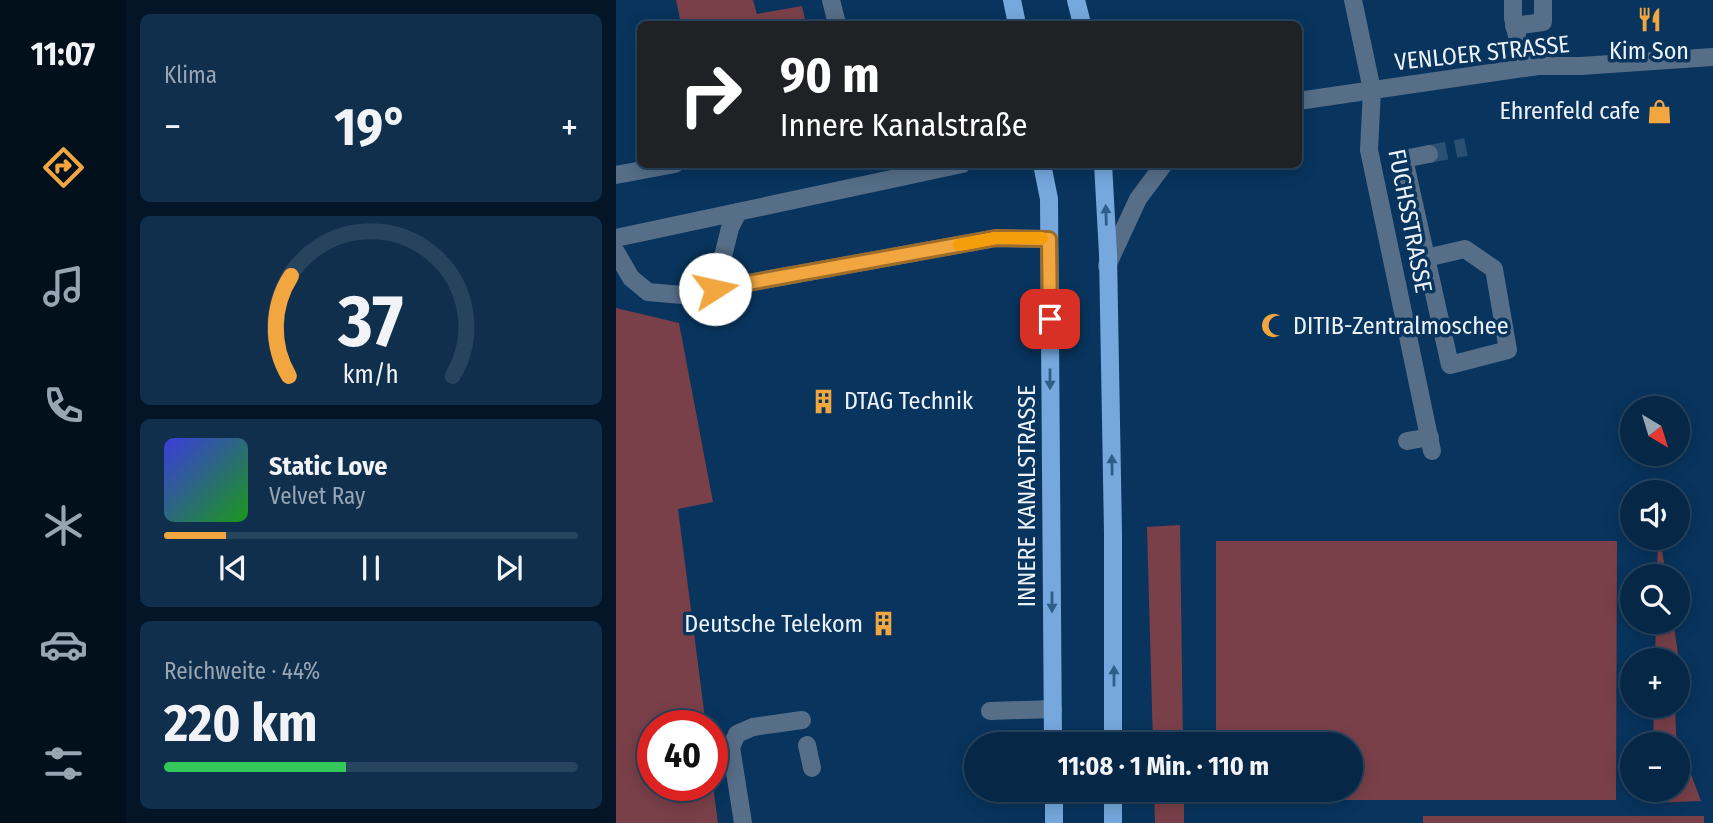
<!DOCTYPE html>
<html lang="de">
<meta charset="utf-8">
<style>
:root{--surface:#062746;--page:#0f2f4d;--text:#f1f3f6;--muted:#98a5b3;--line:#27445f;--accent:#f1a63f}
body{margin:0;font-family:"Fira Sans Condensed",sans-serif;background:var(--page);color:var(--text);height:100vh;display:flex;flex-direction:column;font-size:26px;white-space:nowrap}
*{box-sizing:border-box;margin:0}
p{font-size:23px;color:var(--muted)}
.icon{flex:none;width:38px;height:38px;fill:none;stroke:currentColor;stroke-width:2;stroke-linecap:round;stroke-linejoin:round}
.map{position:relative;flex:1;overflow:hidden}
.drawer{display:flex;flex-direction:column;gap:14px;padding:14px;background:#031526;width:490px}
.drawer>*{flex:none}
.banner{position:absolute;left:21px;top:21px;width:665px;height:147px;border-radius:10px;box-shadow:0 4px 18px #0003,0 0 0 2px var(--line);background:#202124;color:#fff;overflow:hidden}
.needle{width:46px;rotate:142deg}
.buttons{position:absolute;left:1004px;top:396px;display:grid;gap:14px}
.buttons a{display:grid;place-items:center;width:70px;height:70px;border-radius:50%;background:var(--surface);box-shadow:0 4px 18px #0003,0 0 0 2px var(--line);font-size:35px}
.speed{position:absolute;left:21px;top:710px;display:flex;gap:14px;font-size:35px;font-weight:700;text-align:center}
.speed>*{display:grid;place-content:center;width:91px;height:91px;border-radius:50%;background:var(--surface);box-shadow:0 4px 18px #0003,0 0 0 2px var(--line);line-height:1}
.speed .limit{border:10px solid #d22;background:#fff;color:#111}
.pin{position:absolute;display:grid;place-items:center;width:60px;height:60px;color:#fff;margin:-30px;border-radius:14px;box-shadow:0 4px 10px #0006}
.me{position:absolute;width:77px;margin:-38px;rotate:80deg;stroke-linejoin:round;filter:drop-shadow(0 0 5px #0008)}
.turn{display:flex;align-items:center;gap:24px;height:147px;padding:0 28px;font-size:32px}
.turn .icon{width:91px;height:91px;stroke-width:2.5}
.turn b{display:block;font-size:49px;line-height:60px}
.big{font-size:52px;font-weight:700;line-height:1.1}
.drawer .tile{flex:1;display:flex;flex-direction:column;justify-content:center;gap:10px;min-width:0;padding:0 24px;border-radius:10px;background:var(--page)}
.drawer .dial{align-items:center;gap:0}
.dial svg{height:182px;overflow:visible;fill:none;stroke:var(--line);stroke-width:7;stroke-linecap:round;text-anchor:middle}
.dial text{fill:var(--text);stroke:none}
.song{display:flex;align-items:center;gap:21px}
.cover{width:84px;height:84px;border-radius:10px;background:linear-gradient(135deg,hsl(240 70% 55%),hsl(120 70% 35%))}
.played{height:7px;border-radius:4px;background:linear-gradient(90deg,var(--accent) 15%,var(--line) 15%)}
.keys{display:flex;justify-content:space-around;direction:ltr}
.heat{display:flex;justify-content:space-between;align-items:center;font-size:38px;direction:ltr}
.charge{height:10px;border-radius:5px;background:linear-gradient(90deg,#34c759 44%,var(--line) 0)}
.trip{position:absolute;left:348px;top:732px;width:399px;height:70px;border-radius:35px;background:var(--surface);box-shadow:0 4px 18px #0003,0 0 0 2px var(--line);font-weight:700;line-height:70px;text-align:center}
main{display:flex;flex:1;min-height:0}
.menu{display:flex;flex-direction:column;width:126px;justify-content:space-around;align-items:center;background:#02101c;color:var(--muted)}
.menu .icon{width:49px;height:49px}
.menu .on{color:var(--accent)}
.menu b{font-size:32px;color:var(--text)}
.map>svg:first-child{display:block}
</style>
<main>
<nav class="menu">
<b>11:07</b>
<svg class="icon on" aria-label="directions" viewBox="0 0 24 24"><path d="M12 3l9 9-9 9-9-9zM9 14v-3h6M13 9l2 2-2 2"/></svg>
<svg class="icon" aria-label="music" viewBox="0 0 24 24"><path d="M9 18V5l10-2v13"/><circle cx="6" cy="18" r="3"/><circle cx="16" cy="16" r="3"/></svg>
<svg class="icon" aria-label="phone" viewBox="0 0 24 24"><path d="M5 4h4l2 5-3 2q2 4 5 5l2-3 5 2v4C11 20 4 13 5 4z"/></svg>
<svg class="icon" aria-label="climate" viewBox="0 0 24 24"><path d="M12 3v18M4 7l16 10M4 17L20 7"/></svg>
<svg class="icon" aria-label="car" viewBox="0 0 24 24"><path d="M5 17H2v-5l4-1 3-4h7l3 4 3 1v5h-3M9 17h6M6 11h13"/><circle cx="7" cy="17" r="2"/><circle cx="17" cy="17" r="2"/></svg>
<svg class="icon" aria-label="filters" viewBox="0 0 24 24"><path d="M4 7h16M4 17h16"/><circle cx="9" cy="7" r="2"/><circle cx="15" cy="17" r="2"/></svg>
</nav>
<section class="drawer">
<div class="tile"><p>Klima</p>
<div class="heat"><a>−</a><b class="big">19°</b><a>+</a></div>
</div>
<div class="tile dial"><svg viewBox="0 0 100 80">
<path d="M14 69A42 42 0 1 1 86 69"/>
<path d="M14 69A42 42 0 0 1 15 25" stroke="#f1a63f"/>
<text x="50" y="56" font-size="32" font-weight="700">37</text>
<text x="50" y="72" font-size="11">km/h</text>
</svg></div>
<div class="tile">
<div class="song"><i class="cover"></i><div><b>Static Love</b><p>Velvet Ray</p></div></div>
<div class="played"></div>
<div class="keys"><svg class="icon" aria-label="previous" viewBox="0 0 24 24"><path d="M18 5L8 12l10 7zM5 5v14"/></svg><svg class="icon" aria-label="pause" viewBox="0 0 24 24"><path d="M8 5v14M16 5v14"/></svg><svg class="icon" aria-label="next" viewBox="0 0 24 24"><path d="M6 5l10 7-10 7zM19 5v14"/></svg></div>
</div>
<div class="tile"><p>Reichweite · 44%</p><b class="big">220 km</b><div class="charge"></div></div>
</section>
<div class="map">
<svg width="1097" height="823" viewBox="0 0 1097 823">
<rect width="100%" height="100%" fill="#08345d"/>
<!-- green -->
<g fill="#7a4049">
<polygon points="60,0 137,0 141,14 186,6 190,24 65,24"/>
<polygon points="0,308 63,323 97,502 62,509 90,726 37,726 37,786 96,786 96,779 102,823 0,823"/>
<polygon points="564,525 567,744 537,744 531,527"/>
<polygon points="1042,537 1044,537 1050,576 1041,576"/>
<polygon points="600,541 1001,541 1000,800 600,800 600,789 735,789 735,744 600,744"/>
<polygon points="1040,621 1057,621 1063,660 1062,666 1062,660 1039,660"/>
<polygon points="1038,705 1059,705 1060,734 1085,801 1036,803 1036,789 1062,789 1062,744 1037,744"/>
<polygon points="538,789 568,789 568,823 539,823"/>
<rect x="807" y="816" width="281" height="7"/>
</g>
<g fill="none" stroke-linecap="round" stroke-linejoin="round">
<!-- minor-tunnel -->
<polyline stroke="#2a5074" stroke-width="18" stroke-dasharray="18 9" stroke-linecap="butt" points="813,154 850,147"/>
<!-- minor -->
<g stroke="#566e88" stroke-width="18">
<polyline points="215,0 221,24"/>
<polyline points="737,0 756,90 753,150 816,451"/>
<polyline points="897,0 897,18 908,68"/>
<polyline points="898,26 927,22 927,0"/>
<polyline points="682,101 922,66 965,66 1097,57"/>
<polyline points="0,175 59,164"/>
<polyline points="0,238 346,164"/>
<polyline points="0,252 15,278 32,292 66,295 380,238 433,239"/>
<polyline points="810,258 849,249 878,269 892,350 834,365 788,159 813,154"/>
<polyline points="491,266 522,199 548,164"/>
<polyline points="99,289 114,228 122,212"/>
<polyline points="791,441 814,437"/>
<polyline points="374,711 437,709"/>
<polyline points="191,745 196,768"/>
<polyline points="127,823 115,747 121,734 137,727 186,720"/>
</g>
<!-- major -->
<g stroke="#76a8dd" stroke-width="18">
<polyline points="396,0 401,24"/>
<polyline points="460,0 466,24"/>
<polyline points="426,164 433,199 437,744"/>
<polyline points="487,164 492,254 497,533 497,744"/>
<polyline points="438,789 438,823"/>
<polyline points="497,823 497,789"/>
</g>
</g>
<!-- one-way arrows -->
<defs><path id="oneway-solid" d="M-6-.8H1V-3.2L6.5 0L1 3.2V.8H-6Z" transform="scale(1.75)"/></defs>
<g fill="#2e5d8a">
<use href="#oneway-solid" transform="translate(490 215) rotate(-92)"/>
<use href="#oneway-solid" transform="translate(434 379) rotate(90)"/>
<use href="#oneway-solid" transform="translate(496 465) rotate(-91)"/>
<use href="#oneway-solid" transform="translate(436 602) rotate(90)"/>
<use href="#oneway-solid" transform="translate(498 676) rotate(-90)"/>
</g>
<g fill="none" stroke-linecap="round" stroke-linejoin="round">
<defs>
<polyline id="route" points="99,289 380,238 433,239 434,319"/>
</defs>
<!-- route casing -->
<use href="#route" stroke="#9d6c29" stroke-width="18"/>
<!-- route -->
<use href="#route" stroke="#f1a63f" stroke-width="12"/>
<!-- slow -->
<polyline stroke="#f59e0b" stroke-width="12" points="343,245 380,238 426,238"/>
</g>
<!-- icons -->
<defs>
<symbol id="restaurant-bare" viewBox="-9 -9 18 18"><path d="M-5-6h1v4h1v-4h1v4h1v-4h1v5L-1.5 .5V6h-2V.5L-5-1ZM5-6V6H3V1.5H1.5Q1.5-4 5-6Z" fill="#f1a63f" stroke="#08345d" stroke-width="2.5" paint-order="stroke"/></symbol>
<symbol id="shop-bare" viewBox="-9 -9 18 18"><path d="M-5-2.5h2.3a2.7 3.5 0 0 1 5.4 0H5L5.5 6h-11ZM-1.5-2.5h3a1.5 2.3 0 0 0-3 0Z" fill="#f1a63f" stroke="#08345d" stroke-width="2.5" paint-order="stroke"/></symbol>
<symbol id="mosque-bare" viewBox="-9 -9 18 18"><path d="M3.5-4.9A6 6 0 1 0 3.5 4.9A5 5 0 1 1 3.5-4.9Z" fill="#f1a63f" stroke="#08345d" stroke-width="2.5" paint-order="stroke"/></symbol>
<symbol id="building-bare" viewBox="-9 -9 18 18"><path d="M-4-6H4V6H1V3H-1V6H-4ZM-2.5-4.3h1.7v1.8h-1.7ZM.8-4.3h1.7v1.8H.8ZM-2.5-1h1.7V.8h-1.7ZM.8-1h1.7V.8H.8Z" fill="#f1a63f" stroke="#08345d" stroke-width="2.5" paint-order="stroke"/></symbol>
</defs>
<g fill-rule="evenodd">
<use href="#restaurant-bare" x="1016" y="2" width="35" height="35"/>
<use href="#shop-bare" x="1026" y="94" width="35" height="35"/>
<use href="#mosque-bare" x="640" y="308" width="35" height="35"/>
<use href="#building-bare" x="190" y="384" width="35" height="35"/>
<use href="#building-bare" x="250" y="606" width="35" height="35"/>
</g>
<g text-anchor="middle" stroke-width="7" stroke-linejoin="round" paint-order="stroke">
<!-- poi labels -->
<g font-size="24" fill="#ecf2f8" stroke="#08345d" text-anchor="end">
<text x="1033" y="59" text-anchor="middle">Kim Son</text>
<text x="1024" y="119">Ehrenfeld cafe</text>
<text x="677" y="334" text-anchor="start">DITIB-Zentralmoschee</text>
<text x="228" y="409" text-anchor="start">DTAG Technik</text>
<text x="247" y="632">Deutsche Telekom</text>
</g>
<!-- street labels -->
<g font-size="24" fill="#ecf2f8" stroke="#08345d">
<text transform="translate(866 53) rotate(-6)" y="8">VENLOER STRASSE</text>
<text transform="translate(794 221) rotate(79)" y="8">FUCHSSTRASSE</text>
<text transform="translate(411 496) rotate(-90)" y="8">INNERE KANALSTRASSE</text>
</g>
</g>
</svg>
<div class="buttons">
<a><svg class="needle" viewBox="-14 -14 28 28"><path d="M0-13l5 13h-10z" fill="#e53935"/><path d="M0 13l5-13h-10z" fill="#98a5b3"/></svg></a>
<a><svg class="icon" aria-label="sound" viewBox="0 0 24 24"><path d="M4 9h4l5-4v14l-5-4H4zM17 9q2 3 0 6"/></svg></a>
<a><svg class="icon" aria-label="search" viewBox="0 0 24 24"><circle cx="10" cy="10" r="6"/><path d="M15 15l6 6"/></svg></a>
<a>+</a>
<a>−</a>
</div>
<div class="speed"><div class="limit">40</div></div>
<div class="pin" style="left:434px;top:319px;background:#d93025"><svg class="icon" aria-label="arrive" viewBox="0 0 24 24"><path d="M6 21V4h12l-3 4 3 4H6"/></svg></div>
<svg class="me" style="left:99px;top:289px" viewBox="-20 -20 40 40"><circle r="19" fill="#fff"/><path d="M0-13L10 11 0 6-10 11z" fill="#f1a63f"/></svg>
<div class="trip">11:08 · 1 Min. · 110 m</div>
<div class="banner">
<div class="turn"><svg class="icon" aria-label="right" viewBox="0 0 24 24"><path d="M7 20v-9h11M14 6l5 5-5 5"/></svg><div><b>90 m</b>Innere Kanalstraße</div></div>
</div>
</div>
</main>
